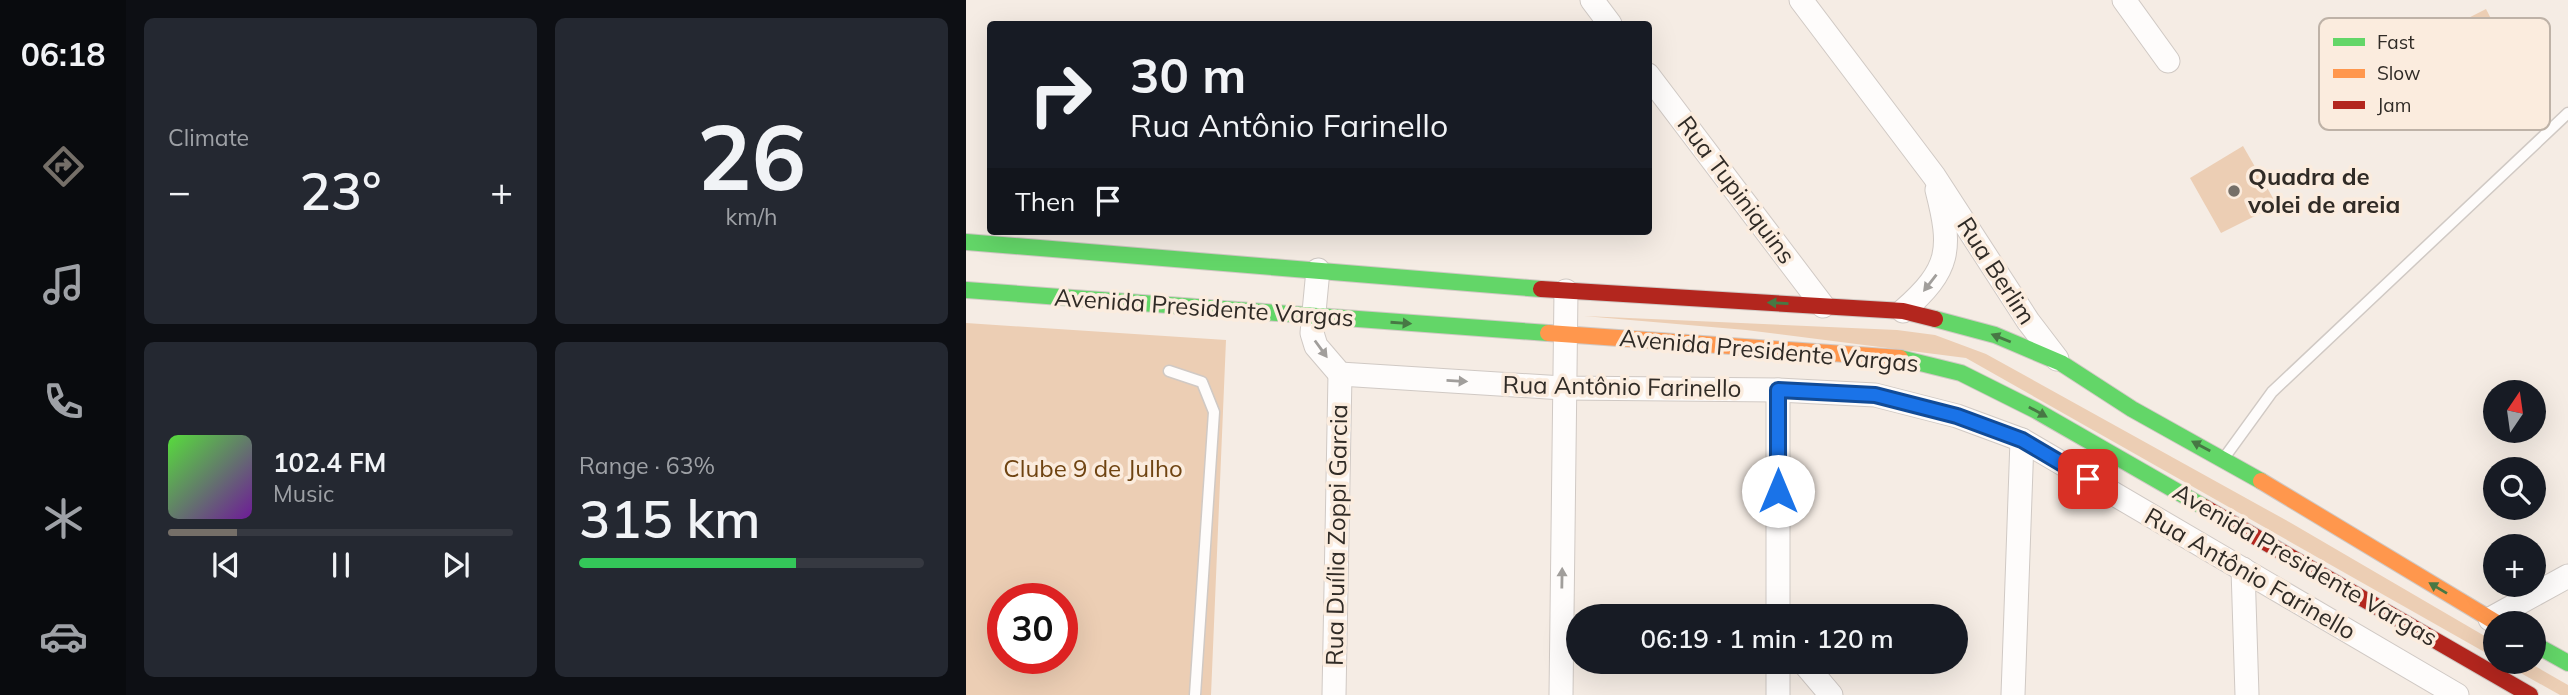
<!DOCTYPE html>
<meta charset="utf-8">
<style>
:root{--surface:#171b24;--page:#242831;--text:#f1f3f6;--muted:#9ea1a6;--line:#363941;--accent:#756f68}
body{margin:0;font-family:Mulish,sans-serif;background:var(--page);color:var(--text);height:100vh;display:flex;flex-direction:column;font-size:26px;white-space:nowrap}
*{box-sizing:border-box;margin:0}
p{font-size:23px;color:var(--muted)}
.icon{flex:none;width:38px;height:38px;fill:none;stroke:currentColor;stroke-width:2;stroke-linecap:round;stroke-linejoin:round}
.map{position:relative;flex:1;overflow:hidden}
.sheet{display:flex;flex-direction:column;gap:18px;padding:18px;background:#0d0f14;width:840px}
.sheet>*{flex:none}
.top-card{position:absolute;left:21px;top:21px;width:665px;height:214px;border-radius:7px;box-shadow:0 7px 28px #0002;background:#171b24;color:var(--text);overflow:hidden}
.needle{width:46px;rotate:13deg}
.fabs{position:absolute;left:1517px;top:380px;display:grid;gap:14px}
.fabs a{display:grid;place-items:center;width:63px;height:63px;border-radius:50%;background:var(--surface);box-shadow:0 7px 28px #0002;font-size:35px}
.speed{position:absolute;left:21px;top:583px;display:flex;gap:14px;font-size:35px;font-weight:700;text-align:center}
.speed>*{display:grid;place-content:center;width:91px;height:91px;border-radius:50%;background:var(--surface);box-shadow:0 7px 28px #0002;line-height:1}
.speed .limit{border:10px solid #d22;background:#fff;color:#111}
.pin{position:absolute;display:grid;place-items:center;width:60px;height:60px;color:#fff;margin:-30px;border-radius:14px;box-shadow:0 4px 10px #0006}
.me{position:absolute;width:77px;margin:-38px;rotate:0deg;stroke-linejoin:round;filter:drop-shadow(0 0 5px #0008)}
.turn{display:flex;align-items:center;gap:24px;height:147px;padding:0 28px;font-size:32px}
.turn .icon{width:91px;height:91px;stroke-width:2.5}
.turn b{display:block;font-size:49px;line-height:60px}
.then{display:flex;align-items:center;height:66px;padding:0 28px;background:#0003;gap:14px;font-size:26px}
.big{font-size:52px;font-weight:600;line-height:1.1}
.sheet .tile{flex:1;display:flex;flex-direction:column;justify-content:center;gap:10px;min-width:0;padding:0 24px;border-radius:10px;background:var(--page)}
.sheet .dial{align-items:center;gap:0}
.dial b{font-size:91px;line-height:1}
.song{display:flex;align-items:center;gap:21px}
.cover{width:84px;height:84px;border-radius:10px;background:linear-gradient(135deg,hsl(110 70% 55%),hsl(280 70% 35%))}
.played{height:7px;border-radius:4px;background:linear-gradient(90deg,var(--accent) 20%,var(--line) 20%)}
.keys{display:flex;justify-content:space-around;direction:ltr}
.heat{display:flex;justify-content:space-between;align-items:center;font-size:38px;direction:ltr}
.charge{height:10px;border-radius:5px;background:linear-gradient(90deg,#34c759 63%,var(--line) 0)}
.sheet .tiles{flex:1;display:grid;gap:18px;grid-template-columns:repeat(2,1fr)}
.trip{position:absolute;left:600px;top:604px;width:402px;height:70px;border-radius:35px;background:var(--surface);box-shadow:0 7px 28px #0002;font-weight:600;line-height:70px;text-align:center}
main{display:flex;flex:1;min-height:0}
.tabs{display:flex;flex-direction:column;width:126px;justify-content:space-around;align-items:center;background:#090b0e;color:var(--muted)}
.tabs .icon{width:49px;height:49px}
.tabs .selected{color:var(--accent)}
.tabs b{font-size:32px;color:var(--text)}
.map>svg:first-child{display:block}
</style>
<main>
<nav class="tabs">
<b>06:18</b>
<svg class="icon selected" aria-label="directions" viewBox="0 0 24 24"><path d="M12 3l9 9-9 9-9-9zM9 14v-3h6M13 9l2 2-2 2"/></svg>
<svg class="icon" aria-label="music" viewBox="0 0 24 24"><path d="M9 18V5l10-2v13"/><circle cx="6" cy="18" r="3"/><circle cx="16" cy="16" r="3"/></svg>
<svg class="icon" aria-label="phone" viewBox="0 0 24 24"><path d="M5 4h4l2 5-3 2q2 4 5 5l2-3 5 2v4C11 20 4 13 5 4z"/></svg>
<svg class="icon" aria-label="climate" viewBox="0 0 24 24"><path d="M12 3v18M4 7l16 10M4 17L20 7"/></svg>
<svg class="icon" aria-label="car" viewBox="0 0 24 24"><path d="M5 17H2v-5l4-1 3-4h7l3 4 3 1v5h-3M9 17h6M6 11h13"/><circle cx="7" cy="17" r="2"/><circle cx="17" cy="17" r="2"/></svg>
</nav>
<section class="sheet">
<div class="tiles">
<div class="tile"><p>Climate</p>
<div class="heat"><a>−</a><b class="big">23°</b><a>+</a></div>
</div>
<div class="tile dial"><b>26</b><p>km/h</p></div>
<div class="tile">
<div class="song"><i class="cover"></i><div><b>102.4 FM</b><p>Music</p></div></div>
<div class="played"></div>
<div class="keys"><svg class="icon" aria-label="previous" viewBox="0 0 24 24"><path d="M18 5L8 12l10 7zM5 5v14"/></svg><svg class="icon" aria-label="pause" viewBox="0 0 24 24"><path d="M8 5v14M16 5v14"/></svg><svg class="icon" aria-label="next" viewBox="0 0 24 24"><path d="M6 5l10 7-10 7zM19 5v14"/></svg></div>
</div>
<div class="tile"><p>Range · 63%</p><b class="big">315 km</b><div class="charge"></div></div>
</div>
</section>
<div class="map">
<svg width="1602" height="695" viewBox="0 0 1602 695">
<rect width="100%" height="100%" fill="#f5ece4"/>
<!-- green -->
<g fill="#ecceb4" fill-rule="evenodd">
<polygon points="1520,9 1560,87 1505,115 1465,37"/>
<polygon points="1277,146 1311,205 1255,233 1224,178"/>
<polygon points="618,316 931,330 969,335 1020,354 1325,523 1529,642 1529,658 1000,358 780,330"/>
<path d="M0,323L260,340L245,695H0ZM37,598H96V658H37Z"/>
<polygon points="1535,662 1562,662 1602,685 1602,695 1594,695"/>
</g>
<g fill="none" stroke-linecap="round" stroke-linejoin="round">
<defs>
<g id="lane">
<polyline points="203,371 236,382 248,412 229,695"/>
<polyline points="1261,454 1306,392 1602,113"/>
</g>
<g id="street">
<polyline points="626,0 644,24"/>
<polyline points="835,0 968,176 1062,321 1091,359"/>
<polyline points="1158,0 1202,61"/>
<polyline points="682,75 857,306"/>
<polyline points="352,270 346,333 350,346 374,374"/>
<path d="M937,311C985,269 986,249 971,190"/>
<polyline points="374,374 597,388 812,390 909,395 991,416 1056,440 1491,695"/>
<polyline points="1277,569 1281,695"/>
<polyline points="812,616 812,390"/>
<polyline points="1524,619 1602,576"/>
<polyline points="812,662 812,695"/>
<polyline points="837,662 865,695"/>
<polyline points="368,695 374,374"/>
<polyline points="595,695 600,291"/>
<polyline points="1047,695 1056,440"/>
</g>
<g id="fast">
<polyline points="0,242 575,289"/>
<polyline points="0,290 582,333"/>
<polyline points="969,319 1029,335 1095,363 1166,409 1295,481"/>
<polyline points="934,358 995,373 1069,410 1238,507"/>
<polyline points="1568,644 1602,663"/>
</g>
<g id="slow">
<polyline points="582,333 934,358"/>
<polyline points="1295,481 1531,623"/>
</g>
<g id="jam">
<polyline points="575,289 937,311 969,319"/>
<polyline points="1238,507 1564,695"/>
</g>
</defs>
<!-- lane casing -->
<use href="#lane" stroke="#d0c9c4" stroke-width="13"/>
<!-- street casing -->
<use href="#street" stroke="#d0c9c4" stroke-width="25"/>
<!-- fast casing -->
<use href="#fast" stroke="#d0c9c4" stroke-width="18"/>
<!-- slow casing -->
<use href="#slow" stroke="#d0c9c4" stroke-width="18"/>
<!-- jam casing -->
<use href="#jam" stroke="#d0c9c4" stroke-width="18"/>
<!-- lane -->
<use href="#lane" stroke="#fefcfb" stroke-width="10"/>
<!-- street -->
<use href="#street" stroke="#fefcfb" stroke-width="23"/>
<!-- fast -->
<use href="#fast" stroke="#63d668" stroke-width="16"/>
<!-- slow -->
<use href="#slow" stroke="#ff974d" stroke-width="16"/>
<!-- jam -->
<use href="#jam" stroke="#b3261e" stroke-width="16"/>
</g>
<!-- one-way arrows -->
<defs><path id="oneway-solid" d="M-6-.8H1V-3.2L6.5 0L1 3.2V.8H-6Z" transform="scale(1.75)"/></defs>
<g fill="#a19e9b">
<use href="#oneway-solid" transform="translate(964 283) rotate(128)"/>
<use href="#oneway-solid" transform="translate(355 349) rotate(54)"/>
<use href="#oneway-solid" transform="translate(491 381) rotate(3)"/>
<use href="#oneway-solid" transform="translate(596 578) rotate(-89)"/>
</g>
<g fill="#477844">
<use href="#oneway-solid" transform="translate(812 303) rotate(-177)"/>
<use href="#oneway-solid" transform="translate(435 323) rotate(4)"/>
<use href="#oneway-solid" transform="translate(1035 338) rotate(-158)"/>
<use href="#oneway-solid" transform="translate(1072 412) rotate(29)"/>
<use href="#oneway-solid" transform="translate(1235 446) rotate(-152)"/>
<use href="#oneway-solid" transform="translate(1472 588) rotate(-149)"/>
</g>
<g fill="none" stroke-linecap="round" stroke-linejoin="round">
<defs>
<polyline id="route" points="812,491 812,390 909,395 991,416 1056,440 1122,479"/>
</defs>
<!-- route casing -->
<use href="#route" stroke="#114b97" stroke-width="18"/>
<!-- route -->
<use href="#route" stroke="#1a73e8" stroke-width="12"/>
</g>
<!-- markers -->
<circle fill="#756f68" stroke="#fbecde" stroke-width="2.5" cx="1268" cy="191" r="7"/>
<g text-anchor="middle" stroke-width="7" stroke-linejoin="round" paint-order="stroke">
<!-- poi labels -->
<g font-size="24" font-weight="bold" fill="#302b26" stroke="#fbecde" text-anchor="start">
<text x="1282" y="185">Quadra de<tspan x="1282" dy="28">volei de areia</tspan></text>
</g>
<!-- street labels -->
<g font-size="24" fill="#302b26" stroke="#fbecde">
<text transform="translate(770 190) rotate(53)" y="8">Rua Tupiniquins</text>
<text transform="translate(1030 271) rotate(57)" y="8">Rua Berlim</text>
<text transform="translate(238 308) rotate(4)" y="8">Avenida Presidente Vargas</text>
<text transform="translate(803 351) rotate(5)" y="8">Avenida Presidente Vargas</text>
<text transform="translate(656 387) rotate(1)" y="8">Rua Antônio Farinello</text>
<text transform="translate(371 535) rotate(-89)" y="8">Rua Duília Zoppi Garcia</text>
<text transform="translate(1339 565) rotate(30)" y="8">Avenida Presidente Vargas</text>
<text transform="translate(1284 574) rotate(30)" y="8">Rua Antônio Farinello</text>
</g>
<!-- park labels -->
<g font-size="24" fill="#6f4412" stroke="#fbecde">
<text x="127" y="477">Clube 9 de Julho</text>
</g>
</g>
<!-- legend -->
<rect x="1353" y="18" width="231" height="112" rx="10" fill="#fbecde" stroke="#beb2a7" stroke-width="2"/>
<rect x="1367" y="38" width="32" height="8" fill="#63d668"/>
<rect x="1367" y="69" width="32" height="9" fill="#ff974d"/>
<rect x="1367" y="101" width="32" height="8" fill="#b3261e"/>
<g font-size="19" fill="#302b26">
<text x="1411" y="49">Fast</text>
<text x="1411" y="80">Slow</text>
<text x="1411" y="112">Jam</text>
</g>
</svg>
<div class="fabs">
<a><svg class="needle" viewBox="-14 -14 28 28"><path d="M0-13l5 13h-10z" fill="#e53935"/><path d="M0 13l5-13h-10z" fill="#9ea1a6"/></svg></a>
<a><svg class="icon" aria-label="search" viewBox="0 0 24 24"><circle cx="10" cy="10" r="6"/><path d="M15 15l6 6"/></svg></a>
<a>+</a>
<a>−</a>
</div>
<div class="speed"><div class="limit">30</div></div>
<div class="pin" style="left:1122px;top:479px;background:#d93025"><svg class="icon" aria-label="arrive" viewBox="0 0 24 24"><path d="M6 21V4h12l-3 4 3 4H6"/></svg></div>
<svg class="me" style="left:812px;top:491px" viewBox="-20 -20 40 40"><circle r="19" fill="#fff"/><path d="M0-13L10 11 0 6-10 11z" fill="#1a73e8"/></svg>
<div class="trip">06:19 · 1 min · 120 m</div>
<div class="top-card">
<div class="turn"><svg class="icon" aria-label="right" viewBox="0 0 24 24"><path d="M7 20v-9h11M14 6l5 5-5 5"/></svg><div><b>30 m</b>Rua Antônio Farinello</div></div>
<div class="then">Then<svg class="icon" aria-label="arrive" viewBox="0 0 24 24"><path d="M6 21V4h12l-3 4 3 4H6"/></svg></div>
</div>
</div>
</main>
